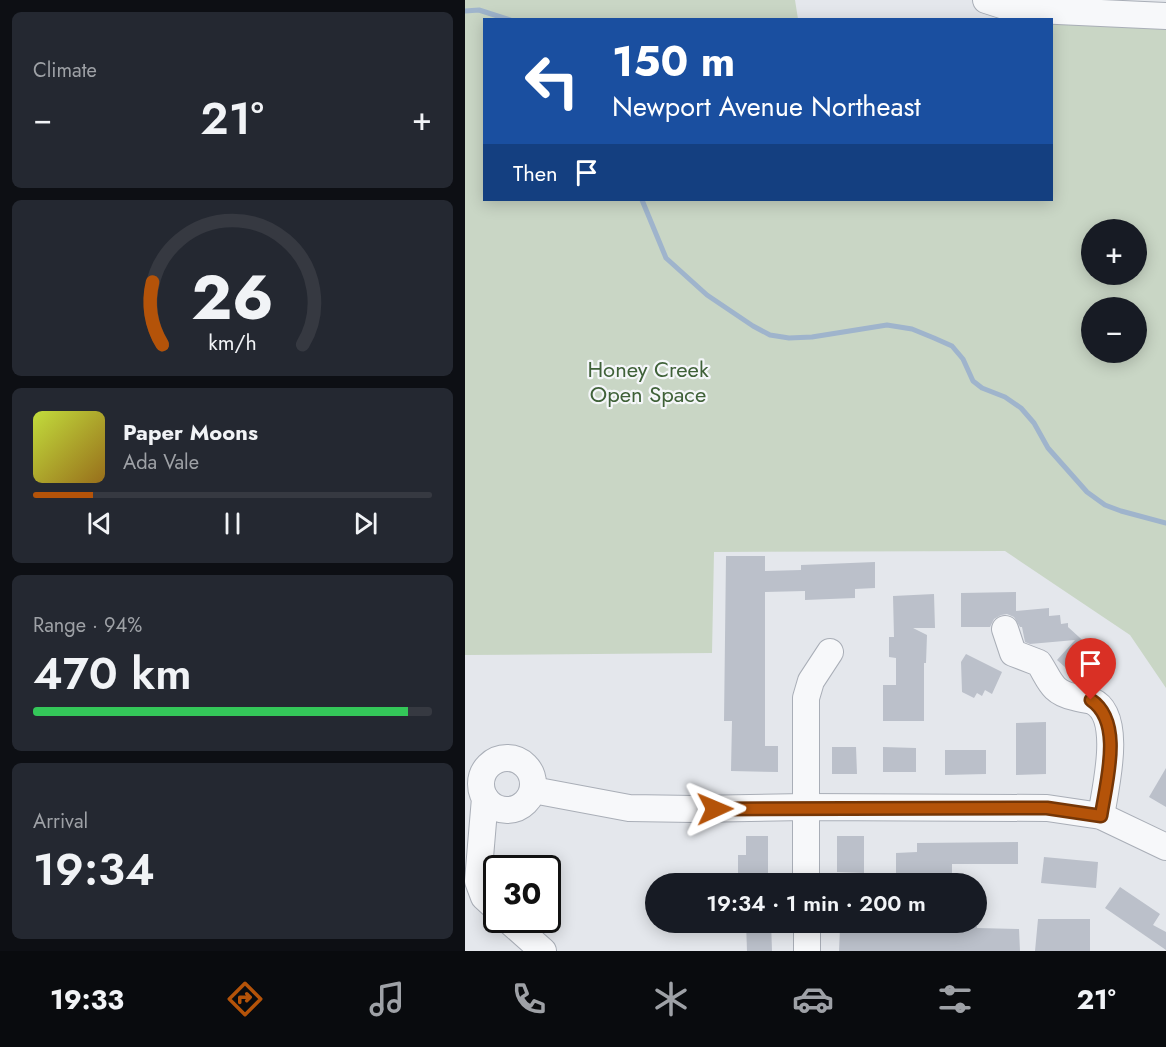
<!DOCTYPE html>
<meta charset="utf-8">
<style>
:root{--surface:#171b24;--page:#242831;--text:#f1f3f6;--muted:#9ea1a6;--line:#363941;--accent:#b45309}
body{margin:0;font-family:Jost,sans-serif;background:var(--page);color:var(--text);height:100vh;display:flex;flex-direction:column;font-size:22px;white-space:nowrap}
*{box-sizing:border-box;margin:0}
p{font-size:20px;color:var(--muted)}
.icon{flex:none;width:33px;height:33px;fill:none;stroke:currentColor;stroke-width:2;stroke-linecap:round;stroke-linejoin:round}
.map{position:relative;flex:1;overflow:hidden}
.panel{display:flex;flex-direction:column;gap:12px;padding:12px;background:#0d0f14;width:465px}
.panel>*{flex:none}
.banner{position:absolute;left:18px;top:18px;width:570px;height:183px;border-radius:0px;box-shadow:0 3px 15px #0003;background:#1a4fa0;color:#fff;overflow:hidden}
.buttons{position:absolute;left:616px;top:219px;display:grid;gap:12px}
.buttons a{display:grid;place-items:center;width:66px;height:66px;border-radius:50%;background:var(--surface);box-shadow:0 3px 15px #0003;font-size:30px}
.speed{position:absolute;left:18px;top:855px;display:flex;gap:12px;font-size:30px;font-weight:700;text-align:center}
.speed>*{display:grid;place-content:center;width:78px;height:78px;border-radius:50%;background:var(--surface);box-shadow:0 3px 15px #0003;line-height:1}
.speed .limit{border:3px solid #111;border-radius:9px;background:#fff;color:#111}
.pin{position:absolute;display:grid;place-items:center;width:51px;height:51px;color:#fff;margin:-62px -26px;border-radius:50% 50% 50% 0;rotate:-45deg;box-shadow:0 0 6px #0007}
.pin .icon{rotate:45deg}
.me{position:absolute;width:66px;margin:-33px;rotate:89deg;stroke-linejoin:round;filter:drop-shadow(0 0 4px #0008)}
.turn{display:flex;align-items:center;gap:21px;height:126px;padding:0 30px;font-size:27px}
.turn .icon{width:78px;height:78px;stroke-width:2.5}
.turn b{display:block;font-size:42px;line-height:51px}
.then{display:flex;align-items:center;height:57px;padding:0 30px;background:#0003;gap:12px;font-size:22px}
.big{font-size:45px;font-weight:600;line-height:1.1}
.panel .tile{flex:1;display:flex;flex-direction:column;justify-content:center;gap:9px;min-width:0;padding:0 21px;border-radius:9px;background:var(--page)}
.panel .dial{align-items:center;gap:0}
.dial svg{height:156px;overflow:visible;fill:none;stroke:var(--line);stroke-width:7;stroke-linecap:round;text-anchor:middle}
.dial text{fill:var(--text);stroke:none}
.song{display:flex;align-items:center;gap:18px}
.cover{width:72px;height:72px;border-radius:9px;background:linear-gradient(135deg,hsl(70 70% 55%),hsl(40 70% 35%))}
.played{height:6px;border-radius:3px;background:linear-gradient(90deg,var(--accent) 15%,var(--line) 15%)}
.keys{display:flex;justify-content:space-around;direction:ltr}
.heat{display:flex;justify-content:space-between;align-items:center;font-size:33px;direction:ltr}
.charge{height:9px;border-radius:4px;background:linear-gradient(90deg,#34c759 94%,var(--line) 0)}
.trip{position:absolute;left:180px;top:873px;width:342px;height:60px;border-radius:30px;background:var(--surface);box-shadow:0 3px 15px #0003;font-weight:600;line-height:60px;text-align:center}
.tab-bar{display:flex;height:96px;justify-content:space-around;align-items:center;background:#090b0e;color:var(--muted)}
.tab-bar .icon{width:42px;height:42px}
.tab-bar .selected{color:var(--accent)}
.tab-bar b{font-size:27px;color:var(--text)}
main{display:flex;flex:1;min-height:0}
.map>svg:first-child{display:block}
</style>
<main>
<section class="panel">
<div class="tile"><p>Climate</p>
<div class="heat"><a>−</a><b class="big">21°</b><a>+</a></div>
</div>
<div class="tile dial"><svg viewBox="0 0 100 80">
<path d="M14 69A42 42 0 1 1 86 69"/>
<path d="M14 69A42 42 0 0 1 9 37" stroke="#b45309"/>
<text x="50" y="56" font-size="32" font-weight="700">26</text>
<text x="50" y="72" font-size="11">km/h</text>
</svg></div>
<div class="tile">
<div class="song"><i class="cover"></i><div><b>Paper Moons</b><p>Ada Vale</p></div></div>
<div class="played"></div>
<div class="keys"><svg class="icon" aria-label="previous" viewBox="0 0 24 24"><path d="M18 5L8 12l10 7zM5 5v14"/></svg><svg class="icon" aria-label="pause" viewBox="0 0 24 24"><path d="M8 5v14M16 5v14"/></svg><svg class="icon" aria-label="next" viewBox="0 0 24 24"><path d="M6 5l10 7-10 7zM19 5v14"/></svg></div>
</div>
<div class="tile"><p>Range · 94%</p><b class="big">470 km</b><div class="charge"></div></div>
<div class="tile"><p>Arrival</p><b class="big">19:34</b></div>
</section>
<div class="map">
<svg width="701" height="951" viewBox="0 0 701 951">
<rect width="100%" height="100%" fill="#e4e7ec"/>
<!-- green -->
<path fill="#c9d6c5" fill-rule="evenodd" d="M0,0H330L333,19L20,20V200H586L587,21L701,20V688L665,635L540,551L249,552L247,653L0,655ZM627,230H672V274H627ZM627,308H672V352H627Z"/>
<g fill="none" stroke-linecap="round" stroke-linejoin="round">
<!-- stream -->
<g stroke="#9fb4cc" stroke-width="5">
<polyline points="0,11 14,10 45,20"/>
<polyline points="177,200 201,258 242,295 288,326 305,335 324,338 347,337 422,325 447,329 469,338 487,346 498,359 508,381 517,388 540,397 556,408 569,423 583,448 622,492 640,505 656,511 701,523"/>
</g>
</g>
<!-- building -->
<g fill="#bbc0ca">
<polygon points="261,556 300,556 300,571 336,570 336,565 410,562 410,588 390,589 390,598 340,600 340,591 300,592 300,746 313,746 313,772 266,771 267,721 259,721"/>
<polygon points="551,592 551,611 584,608 584,616 595,615 596,624 603,623 603,627 646,666 628,686 619,684 592,660 610,640 565,644 560,642 557,627 555,627 549,617 542,614 536,615 529,619 525,627 496,627 496,593"/>
<polygon points="469,594 470,628 448,628 462,635 461,663 459,663 459,721 418,721 418,685 431,685 431,658 424,657 424,637 429,637 428,596"/>
<polygon points="501,654 537,672 527,694 520,690 517,696 512,693 509,698 497,692 496,662"/>
<polygon points="581,722 581,774 551,775 551,723"/>
<polygon points="367,747 391,747 392,774 367,774"/>
<polygon points="418,747 451,748 451,772 418,772"/>
<polygon points="480,750 521,750 521,774 480,775"/>
<polygon points="701,768 701,807 684,797"/>
<polygon points="281,836 303,836 303,883 273,883 273,855 281,855"/>
<polygon points="372,836 399,836 399,873 372,872"/>
<polygon points="553,842 553,864 487,864 487,880 431,881 431,853 452,852 452,843"/>
<polygon points="579,857 633,862 631,888 576,883"/>
<polygon points="655,887 695,914 688,925 701,932 701,950 640,908"/>
<polygon points="573,919 625,919 625,951 570,951"/>
<polygon points="281,922 306,922 307,951 282,951"/>
<polygon points="397,922 424,922 424,926 512,926 512,928 554,929 555,951 374,951 375,928 397,929"/>
</g>
<g fill="none" stroke-linecap="round" stroke-linejoin="round">
<defs>
<g id="minor">
<polyline points="521,0 546,8 571,10 701,16"/>
<path d="M540,629L548,653L574,663C585,680 586,692 609,697C614,699 621,699 627,701C659,715 640,789 636,816"/>
<circle cx="42" cy="784" r="26"/>
<polyline points="68,790 164,808 229,809 340,807 582,808 636,816 701,847"/>
<polyline points="20,798 13,881 19,897 32,909"/>
<polyline points="341,884 341,698 346,681 365,652"/>
<polyline points="43,920 78,951"/>
<polyline points="342,922 342,951"/>
</g>
</defs>
<!-- minor casing -->
<use href="#minor" stroke="#a9aeb7" stroke-width="28"/>
<!-- minor -->
<use href="#minor" stroke="#f7f8fa" stroke-width="26"/>
</g>
<g fill="none" stroke-linecap="round" stroke-linejoin="round">
<defs>
<path id="route" d="M250,809L582,808L636,816C641,782 659,722 626,700"/>
</defs>
<!-- route casing -->
<use href="#route" stroke="#753606" stroke-width="15"/>
<!-- route -->
<use href="#route" stroke="#b45309" stroke-width="10"/>
</g>
<g text-anchor="middle" stroke-width="4.5" stroke-linejoin="round" paint-order="stroke">
<!-- park labels -->
<g font-size="22" fill="#3f6138" stroke="#f4f6f9">
<text x="183" y="377">Honey Creek<tspan x="183" dy="25">Open Space</tspan></text>
</g>
</g>
</svg>
<div class="buttons">
<a>+</a>
<a>−</a>
</div>
<div class="speed"><div class="limit">30</div></div>
<div class="pin" style="left:626px;top:700px;background:#d93025"><svg class="icon" aria-label="arrive" viewBox="0 0 24 24"><path d="M6 21V4h12l-3 4 3 4H6"/></svg></div>
<svg class="me" style="left:250px;top:809px" viewBox="-20 -20 40 40"><path d="M0-17L14 15 0 8-14 15z" fill="#b45309" stroke="#fff" stroke-width="4"/></svg>
<div class="trip">19:34 · 1 min · 200 m</div>
<div class="banner">
<div class="turn"><svg class="icon" aria-label="left" viewBox="0 0 24 24"><path d="M17 20v-9H6M10 6l-5 5 5 5"/></svg><div><b>150 m</b>Newport Avenue Northeast</div></div>
<div class="then">Then<svg class="icon" aria-label="arrive" viewBox="0 0 24 24"><path d="M6 21V4h12l-3 4 3 4H6"/></svg></div>
</div>
</div>
</main>
<nav class="tab-bar">
<b>19:33</b>
<svg class="icon selected" aria-label="directions" viewBox="0 0 24 24"><path d="M12 3l9 9-9 9-9-9zM9 14v-3h6M13 9l2 2-2 2"/></svg>
<svg class="icon" aria-label="music" viewBox="0 0 24 24"><path d="M9 18V5l10-2v13"/><circle cx="6" cy="18" r="3"/><circle cx="16" cy="16" r="3"/></svg>
<svg class="icon" aria-label="phone" viewBox="0 0 24 24"><path d="M5 4h4l2 5-3 2q2 4 5 5l2-3 5 2v4C11 20 4 13 5 4z"/></svg>
<svg class="icon" aria-label="climate" viewBox="0 0 24 24"><path d="M12 3v18M4 7l16 10M4 17L20 7"/></svg>
<svg class="icon" aria-label="car" viewBox="0 0 24 24"><path d="M5 17H2v-5l4-1 3-4h7l3 4 3 1v5h-3M9 17h6M6 11h13"/><circle cx="7" cy="17" r="2"/><circle cx="17" cy="17" r="2"/></svg>
<svg class="icon" aria-label="filters" viewBox="0 0 24 24"><path d="M4 7h16M4 17h16"/><circle cx="9" cy="7" r="2"/><circle cx="15" cy="17" r="2"/></svg>
<b>21°</b>
</nav>
